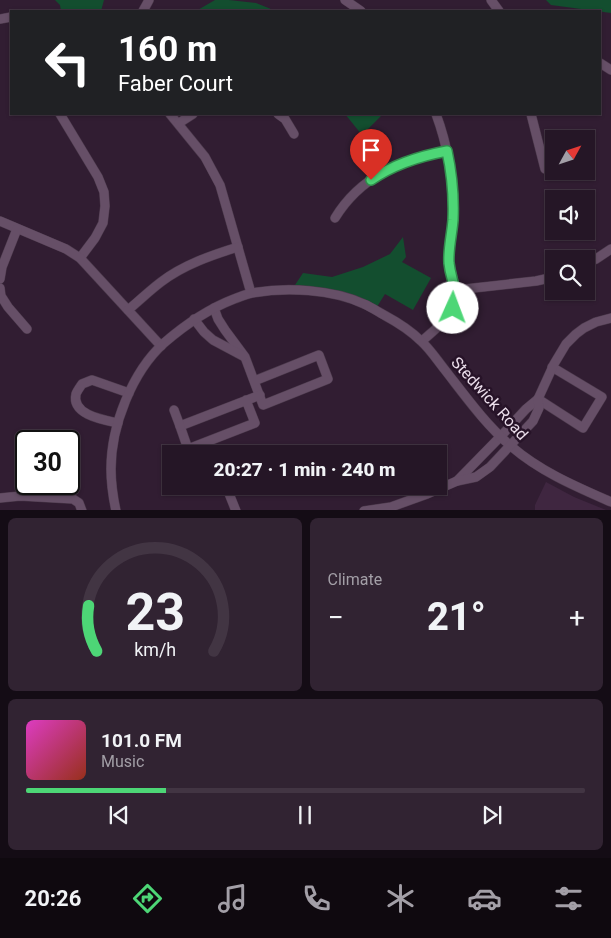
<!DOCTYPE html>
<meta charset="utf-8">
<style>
:root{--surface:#251626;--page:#312332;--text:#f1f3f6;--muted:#a39fa7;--line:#423543;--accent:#4dd676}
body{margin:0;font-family:Roboto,sans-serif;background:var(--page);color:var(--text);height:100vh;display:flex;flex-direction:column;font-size:19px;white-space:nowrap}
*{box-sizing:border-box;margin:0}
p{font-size:16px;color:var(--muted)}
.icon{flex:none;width:28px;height:28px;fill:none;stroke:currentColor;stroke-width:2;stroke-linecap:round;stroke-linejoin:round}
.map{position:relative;height:510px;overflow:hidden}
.drawer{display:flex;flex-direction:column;gap:8px;padding:8px;background:#140c15;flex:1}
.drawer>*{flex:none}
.guide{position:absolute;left:10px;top:10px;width:591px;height:105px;border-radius:0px;box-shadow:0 1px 4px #0004,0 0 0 1px var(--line);background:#202124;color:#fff;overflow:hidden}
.needle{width:32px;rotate:50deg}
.tools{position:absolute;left:545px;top:130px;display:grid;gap:10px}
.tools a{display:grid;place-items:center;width:50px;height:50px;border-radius:0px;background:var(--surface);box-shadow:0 1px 4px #0004,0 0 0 1px var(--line);font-size:25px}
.speed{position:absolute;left:15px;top:430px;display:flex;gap:10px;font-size:25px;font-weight:700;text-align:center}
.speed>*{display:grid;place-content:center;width:65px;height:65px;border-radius:50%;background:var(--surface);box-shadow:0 1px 4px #0004,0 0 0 1px var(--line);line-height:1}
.speed .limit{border:2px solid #111;border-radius:8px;background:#fff;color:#111}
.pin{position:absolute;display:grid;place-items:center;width:42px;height:42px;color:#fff;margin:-51px -21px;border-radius:50% 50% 50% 0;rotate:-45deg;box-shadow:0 0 5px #0007}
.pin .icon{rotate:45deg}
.me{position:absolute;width:55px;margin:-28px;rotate:2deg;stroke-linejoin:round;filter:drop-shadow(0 0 4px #0008)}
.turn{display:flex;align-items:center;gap:18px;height:105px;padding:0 25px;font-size:22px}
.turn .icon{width:65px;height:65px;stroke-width:2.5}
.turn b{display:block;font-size:35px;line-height:42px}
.big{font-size:38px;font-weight:800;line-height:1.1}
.drawer .tile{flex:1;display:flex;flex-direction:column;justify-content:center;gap:8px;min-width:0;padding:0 18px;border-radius:8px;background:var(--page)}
.drawer .dial{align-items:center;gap:0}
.dial svg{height:130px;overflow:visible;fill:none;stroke:var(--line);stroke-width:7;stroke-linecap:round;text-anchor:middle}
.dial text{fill:var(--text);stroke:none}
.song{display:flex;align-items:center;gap:15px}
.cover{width:60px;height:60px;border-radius:8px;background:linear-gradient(135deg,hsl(310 70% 55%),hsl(10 70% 35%))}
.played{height:5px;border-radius:2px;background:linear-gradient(90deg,var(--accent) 25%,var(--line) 25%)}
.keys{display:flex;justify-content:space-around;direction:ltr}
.heat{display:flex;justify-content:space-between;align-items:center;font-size:28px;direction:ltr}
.drawer .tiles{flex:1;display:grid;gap:8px;grid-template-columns:1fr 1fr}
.tile:last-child{grid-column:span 2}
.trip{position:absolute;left:162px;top:445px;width:285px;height:50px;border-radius:0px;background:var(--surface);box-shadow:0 1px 4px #0004,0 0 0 1px var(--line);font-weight:800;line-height:50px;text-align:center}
.dock{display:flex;height:80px;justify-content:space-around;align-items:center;background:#0f090f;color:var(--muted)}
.dock .icon{width:35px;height:35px}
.dock .current{color:var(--accent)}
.dock b{font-size:22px;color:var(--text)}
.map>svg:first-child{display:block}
</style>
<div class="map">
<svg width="611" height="511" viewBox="0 0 611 511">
<rect width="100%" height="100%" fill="#311d32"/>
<!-- built -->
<polygon fill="#3f2640" points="546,482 574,497 606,510 535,510 535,505"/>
<!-- green -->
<g fill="#134e2f">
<polygon points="55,0 104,0 101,11 61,11 60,5"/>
<polygon points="215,0 229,0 256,3 276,11 196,11"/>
<polygon points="546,0 611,0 611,13 551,5"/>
<polygon points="345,114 383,114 362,135"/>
<polygon points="403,237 406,257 402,262 431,278 413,310 385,294 375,310 357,301 293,288 303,273 332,277 363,267 390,254"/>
</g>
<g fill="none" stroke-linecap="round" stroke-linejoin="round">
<defs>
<g id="minor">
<polyline points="345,0 361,11"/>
<polyline points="491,0 499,11"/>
<polyline points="143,11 149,0"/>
<polyline points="0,19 11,17"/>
<polyline points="600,63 611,70"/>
<polyline points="60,114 98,177 104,192 105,206 103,223 95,238 80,258"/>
<polyline points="170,114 205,157 220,185 251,293"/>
<polyline points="278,114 285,119 294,134"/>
<polyline points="531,114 545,169"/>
<polyline points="179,123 193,114"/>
<path d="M335,218C360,177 401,159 447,151"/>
<polyline points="0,221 66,249 80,258 161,346"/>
<polyline points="586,263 596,259 611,249"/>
<polyline points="0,279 2,267 17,229"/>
<polyline points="0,288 1,296 8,307 27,329"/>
<polyline points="456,290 536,281 554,277"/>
<polyline points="214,308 218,319 225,330 245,357 263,405 328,379 319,355 254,381"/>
<path d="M128,310C139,301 149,291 161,282C183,265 212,255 238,247"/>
<polyline points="194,319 204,332 213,340 243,356"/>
<path d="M422,341C432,332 448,320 453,307C460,292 451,277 449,262C448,248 452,234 453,220C454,183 449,149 436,114"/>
<polyline points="538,399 583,428 602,397 552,367"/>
<polyline points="246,400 255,423 188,449 180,426 260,395"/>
<polyline points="174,410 180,426"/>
<path d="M118,423C104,420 71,415 76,394C77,391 80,387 82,384L92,380L129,393"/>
<polyline points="457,481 501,436 526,409 538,399"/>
<polyline points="226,486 236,511"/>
<polyline points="0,498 20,496 73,499 79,503 82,511"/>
<path d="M116,511C113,497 111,483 111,469C111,426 132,372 164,343C186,324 208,309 234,299C240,297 246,294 252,293C286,287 332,289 364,304C371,307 377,311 384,315C397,322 410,330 421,341C430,349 437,360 445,370C466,397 486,425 512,447C541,472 577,487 611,502"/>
<polyline points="364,511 391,507 427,494 457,481 476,477 490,467 533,421 539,408 538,399 554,364 566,344 576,334 584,328 596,322 611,318"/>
</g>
</defs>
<!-- minor casing -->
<use href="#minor" stroke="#4c3a4c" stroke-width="10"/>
<!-- minor -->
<use href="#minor" stroke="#664f67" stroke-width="9"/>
</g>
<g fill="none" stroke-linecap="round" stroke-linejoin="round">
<defs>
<path id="route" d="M371,180C394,164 420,156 447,151C452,174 454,197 453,220C452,234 448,249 449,263C451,282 458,287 453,308"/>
</defs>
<!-- route casing -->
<use href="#route" stroke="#328b4d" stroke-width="12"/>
<!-- route -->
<use href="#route" stroke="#4dd676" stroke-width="9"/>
</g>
<g text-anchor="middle" stroke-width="5" stroke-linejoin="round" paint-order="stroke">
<!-- street labels -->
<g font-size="16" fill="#ecdfec" stroke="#271328">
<text transform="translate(490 398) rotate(48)" y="6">Stedwick Road</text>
</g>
</g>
</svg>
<div class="tools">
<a><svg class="needle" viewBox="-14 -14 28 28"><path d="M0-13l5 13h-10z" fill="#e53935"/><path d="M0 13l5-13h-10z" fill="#a39fa7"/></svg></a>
<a><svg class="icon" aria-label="sound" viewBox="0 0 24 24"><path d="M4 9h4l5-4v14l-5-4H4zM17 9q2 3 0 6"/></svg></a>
<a><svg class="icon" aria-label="search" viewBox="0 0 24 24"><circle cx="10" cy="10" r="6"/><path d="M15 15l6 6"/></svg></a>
</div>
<div class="speed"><div class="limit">30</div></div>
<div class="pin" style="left:371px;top:180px;background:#d93025"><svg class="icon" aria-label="arrive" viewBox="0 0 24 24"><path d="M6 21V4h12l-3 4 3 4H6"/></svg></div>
<svg class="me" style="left:453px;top:308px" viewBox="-20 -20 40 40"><circle r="19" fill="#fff"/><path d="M0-13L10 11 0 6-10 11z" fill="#4dd676"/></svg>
<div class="trip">20:27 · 1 min · 240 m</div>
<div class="guide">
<div class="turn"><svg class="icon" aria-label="left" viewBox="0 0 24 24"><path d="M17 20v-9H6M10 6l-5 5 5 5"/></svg><div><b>160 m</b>Faber Court</div></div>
</div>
</div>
<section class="drawer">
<div class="tiles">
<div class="tile dial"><svg viewBox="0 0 100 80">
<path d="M14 69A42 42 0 1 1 86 69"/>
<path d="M14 69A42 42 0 0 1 9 41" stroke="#4dd676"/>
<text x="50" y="56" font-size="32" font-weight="700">23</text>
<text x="50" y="72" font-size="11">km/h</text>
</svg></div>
<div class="tile"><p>Climate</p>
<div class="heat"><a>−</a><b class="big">21°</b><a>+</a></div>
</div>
<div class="tile">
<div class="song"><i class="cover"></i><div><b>101.0 FM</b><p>Music</p></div></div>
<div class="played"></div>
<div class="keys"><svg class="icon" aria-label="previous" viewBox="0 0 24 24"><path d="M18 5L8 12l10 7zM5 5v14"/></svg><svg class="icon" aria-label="pause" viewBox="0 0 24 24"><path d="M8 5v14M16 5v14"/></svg><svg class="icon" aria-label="next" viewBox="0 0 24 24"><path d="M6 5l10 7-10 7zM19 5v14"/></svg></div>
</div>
</div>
</section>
<nav class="dock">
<b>20:26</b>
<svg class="icon current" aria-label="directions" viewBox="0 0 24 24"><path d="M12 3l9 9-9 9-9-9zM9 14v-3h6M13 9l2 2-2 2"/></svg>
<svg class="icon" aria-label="music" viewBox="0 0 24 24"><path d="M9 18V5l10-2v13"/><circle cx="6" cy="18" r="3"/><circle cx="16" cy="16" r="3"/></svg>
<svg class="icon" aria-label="phone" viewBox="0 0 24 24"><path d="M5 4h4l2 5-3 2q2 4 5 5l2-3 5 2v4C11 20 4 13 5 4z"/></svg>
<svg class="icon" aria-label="climate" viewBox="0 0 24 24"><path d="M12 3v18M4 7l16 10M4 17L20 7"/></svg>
<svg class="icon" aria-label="car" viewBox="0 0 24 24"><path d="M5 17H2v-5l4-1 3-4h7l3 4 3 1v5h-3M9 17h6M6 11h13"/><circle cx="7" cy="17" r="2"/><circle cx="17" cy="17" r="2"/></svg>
<svg class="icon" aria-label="filters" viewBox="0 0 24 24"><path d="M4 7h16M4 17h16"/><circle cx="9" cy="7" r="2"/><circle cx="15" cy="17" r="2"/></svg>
</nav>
